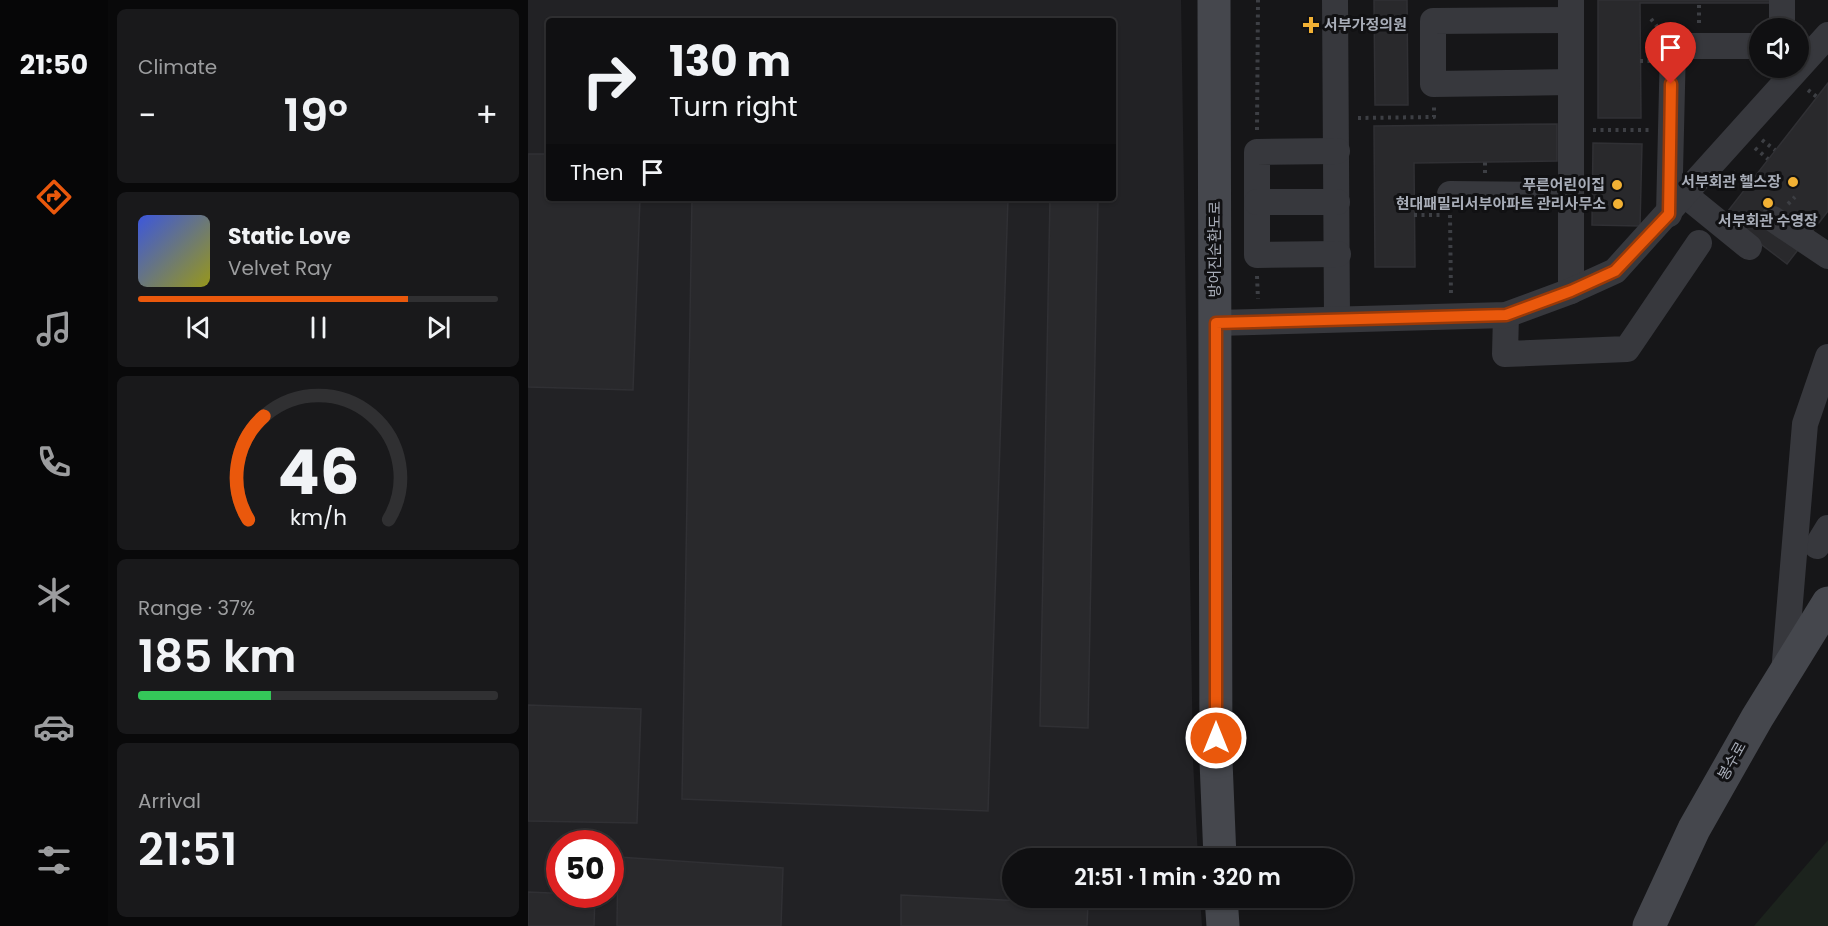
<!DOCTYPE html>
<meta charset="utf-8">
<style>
:root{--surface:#101012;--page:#19191b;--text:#f1f3f6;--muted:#9c9d9f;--line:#303032;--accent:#ea580c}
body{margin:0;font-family:Poppins,"Noto Sans KR",sans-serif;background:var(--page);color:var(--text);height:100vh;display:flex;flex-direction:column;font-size:22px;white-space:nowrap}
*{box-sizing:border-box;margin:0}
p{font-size:20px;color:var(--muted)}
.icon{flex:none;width:33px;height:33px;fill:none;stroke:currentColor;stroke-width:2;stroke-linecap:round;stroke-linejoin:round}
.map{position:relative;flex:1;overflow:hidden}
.drawer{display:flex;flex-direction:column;gap:9px;padding:9px;background:#09090a;width:420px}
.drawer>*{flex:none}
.hud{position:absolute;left:18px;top:18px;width:570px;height:183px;border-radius:6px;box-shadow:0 2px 4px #0004,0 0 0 2px var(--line);background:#101012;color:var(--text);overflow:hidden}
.tools{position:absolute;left:1221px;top:18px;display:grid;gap:12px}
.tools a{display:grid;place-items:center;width:60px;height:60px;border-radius:50%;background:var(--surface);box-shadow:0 2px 4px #0004,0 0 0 2px var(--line);font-size:30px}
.speed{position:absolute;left:18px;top:830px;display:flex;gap:12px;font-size:30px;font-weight:700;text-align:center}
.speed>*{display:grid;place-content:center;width:78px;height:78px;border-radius:50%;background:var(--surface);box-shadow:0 2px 4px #0004,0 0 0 2px var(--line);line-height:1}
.speed .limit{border:9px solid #d22;background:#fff;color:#111}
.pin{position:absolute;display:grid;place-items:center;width:51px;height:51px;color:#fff;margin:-62px -26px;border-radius:50% 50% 50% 0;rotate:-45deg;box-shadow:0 0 6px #0007}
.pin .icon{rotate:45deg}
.me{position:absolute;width:66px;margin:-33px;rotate:0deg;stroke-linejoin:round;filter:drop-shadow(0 0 4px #0008)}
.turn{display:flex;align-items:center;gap:21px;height:126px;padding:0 24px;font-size:27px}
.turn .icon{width:78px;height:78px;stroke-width:2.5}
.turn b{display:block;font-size:42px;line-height:51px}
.then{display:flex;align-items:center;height:57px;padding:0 24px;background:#0003;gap:12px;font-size:22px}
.big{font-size:45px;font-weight:600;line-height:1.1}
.drawer .tile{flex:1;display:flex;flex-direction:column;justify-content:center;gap:9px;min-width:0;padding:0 21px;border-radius:9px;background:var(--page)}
.drawer .dial{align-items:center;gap:0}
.dial svg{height:156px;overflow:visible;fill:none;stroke:var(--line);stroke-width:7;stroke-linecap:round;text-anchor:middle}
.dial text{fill:var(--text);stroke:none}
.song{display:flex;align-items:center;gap:18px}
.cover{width:72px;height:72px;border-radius:9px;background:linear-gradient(135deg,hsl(230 70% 55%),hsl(60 70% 35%))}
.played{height:6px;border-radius:3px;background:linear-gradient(90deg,var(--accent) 75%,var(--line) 75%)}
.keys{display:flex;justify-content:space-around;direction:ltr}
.heat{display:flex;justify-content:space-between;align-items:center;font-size:33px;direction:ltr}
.charge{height:9px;border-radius:4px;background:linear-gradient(90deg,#34c759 37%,var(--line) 0)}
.trip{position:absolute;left:474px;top:848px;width:351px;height:60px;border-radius:30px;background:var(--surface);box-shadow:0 2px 4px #0004,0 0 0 2px var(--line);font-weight:600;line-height:60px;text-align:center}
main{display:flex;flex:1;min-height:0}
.tabs{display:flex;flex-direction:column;width:108px;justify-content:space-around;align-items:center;background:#060607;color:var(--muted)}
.tabs .icon{width:42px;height:42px}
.tabs .on{color:var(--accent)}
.tabs b{font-size:27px;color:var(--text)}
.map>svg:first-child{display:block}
</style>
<main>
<nav class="tabs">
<b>21:50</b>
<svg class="icon on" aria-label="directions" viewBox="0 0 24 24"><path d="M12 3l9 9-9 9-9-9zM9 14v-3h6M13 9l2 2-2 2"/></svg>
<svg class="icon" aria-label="music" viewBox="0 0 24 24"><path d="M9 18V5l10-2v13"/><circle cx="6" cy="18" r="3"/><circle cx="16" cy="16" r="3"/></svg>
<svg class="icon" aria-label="phone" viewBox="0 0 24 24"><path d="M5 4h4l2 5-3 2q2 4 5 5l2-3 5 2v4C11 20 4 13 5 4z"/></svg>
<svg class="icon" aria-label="climate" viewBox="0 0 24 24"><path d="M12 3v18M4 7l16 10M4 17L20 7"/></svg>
<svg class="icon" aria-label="car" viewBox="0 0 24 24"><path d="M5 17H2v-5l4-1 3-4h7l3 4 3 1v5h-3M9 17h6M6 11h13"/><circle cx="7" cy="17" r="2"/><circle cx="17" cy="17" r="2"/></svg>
<svg class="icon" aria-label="filters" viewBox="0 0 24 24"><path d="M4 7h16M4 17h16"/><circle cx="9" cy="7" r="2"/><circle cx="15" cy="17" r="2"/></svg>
</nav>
<section class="drawer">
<div class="tile"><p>Climate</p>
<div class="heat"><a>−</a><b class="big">19°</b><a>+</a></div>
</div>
<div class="tile">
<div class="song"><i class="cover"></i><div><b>Static Love</b><p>Velvet Ray</p></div></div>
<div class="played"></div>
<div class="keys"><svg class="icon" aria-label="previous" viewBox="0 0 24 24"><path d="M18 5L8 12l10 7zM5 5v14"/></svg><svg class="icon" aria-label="pause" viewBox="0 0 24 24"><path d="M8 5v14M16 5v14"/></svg><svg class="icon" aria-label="next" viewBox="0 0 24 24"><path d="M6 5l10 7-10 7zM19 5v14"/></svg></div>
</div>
<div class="tile dial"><svg viewBox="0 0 100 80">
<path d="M14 69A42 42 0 1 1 86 69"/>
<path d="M14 69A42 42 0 0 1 22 16" stroke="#ea580c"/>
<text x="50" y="56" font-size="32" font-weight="700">46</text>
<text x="50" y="72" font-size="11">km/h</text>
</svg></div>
<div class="tile"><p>Range · 37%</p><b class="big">185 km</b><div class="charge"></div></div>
<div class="tile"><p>Arrival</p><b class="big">21:51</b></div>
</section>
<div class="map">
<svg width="1300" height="926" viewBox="0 0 1300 926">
<rect width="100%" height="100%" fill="#161618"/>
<!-- built -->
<path fill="#222225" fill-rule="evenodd" d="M0,0H653L665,760L670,858H484V897H672L674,926H0ZM21,21H585V198H21ZM32,843H82V894H32Z"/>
<!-- green -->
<polygon fill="#1c231d" points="1300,840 1300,926 1226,926"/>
<!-- building -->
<g fill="#29292c" stroke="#303034" stroke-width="1.5">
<polygon points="846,0 879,0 880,105 847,105"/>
<polygon points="1070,0 1244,0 1244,3 1112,3 1113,118 1070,118"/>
<polygon points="1300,83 1300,211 1259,264 1196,216"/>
<polygon points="1029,124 1029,161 886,163 887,267 847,267 846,126"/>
<polygon points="1065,143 1114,144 1112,226 1064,225"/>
<polygon points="0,154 21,154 21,198 112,198 105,390 0,387"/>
<polygon points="164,198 480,198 460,811 154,799"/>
<polygon points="522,198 570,198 560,728 512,726"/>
<polygon points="0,705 113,709 109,823 0,821"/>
<polygon points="90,857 255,868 253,926 89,926"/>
<polygon points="0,892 67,895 66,926 0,926"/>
<polygon points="373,895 560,904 559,926 373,926"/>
</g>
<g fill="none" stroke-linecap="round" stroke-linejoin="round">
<!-- path -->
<g stroke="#3d3f44" stroke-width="4" stroke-dasharray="3 4.5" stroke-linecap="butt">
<polyline points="1123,19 1132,30"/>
<polyline points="1171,23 1171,3"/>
<polyline points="1112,61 1124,61"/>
<polyline points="1280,90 1289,97"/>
<polyline points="830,118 906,117 906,105"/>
<polyline points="729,130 730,0"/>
<polyline points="1065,130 1121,130"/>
<polyline points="1234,140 1247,150"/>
<polyline points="1227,148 1240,159"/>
<polyline points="1205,172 1221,184"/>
<polyline points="957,173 957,162"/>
<polyline points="1260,204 1267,197"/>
<polyline points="886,215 913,215"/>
<polyline points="922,215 923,295"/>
<polyline points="729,276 730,299"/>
</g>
<!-- minor -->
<g stroke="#37383d" stroke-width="26">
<polyline points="807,0 809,319"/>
<polyline points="1254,0 1254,28"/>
<polyline points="1043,82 905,84 905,21 1043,20"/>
<polyline points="809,151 729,152 729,255 810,254"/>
<polyline points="922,194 1043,195"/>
<polyline points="1157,195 1221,247"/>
<polyline points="729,202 809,202"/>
<polyline points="1141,214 1145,46 1223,46"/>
<polyline points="1245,219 1300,256"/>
<polyline points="1043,291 1043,0"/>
<polyline points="978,315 977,354 1099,349 1171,243"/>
<polyline points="688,323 978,315 1043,291 1087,271 1300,35"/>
<polyline points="1289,546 1300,528"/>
<polyline points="1256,673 1277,424 1300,357"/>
</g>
<!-- secondary -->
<g stroke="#45474d" stroke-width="33">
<polyline points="686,0 688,761 692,858"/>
<polyline points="693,897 695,926"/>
<polyline points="1121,926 1166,829 1229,718 1300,603"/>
</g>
</g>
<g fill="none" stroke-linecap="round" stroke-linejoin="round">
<defs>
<polyline id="route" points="688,738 688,323 978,315 1043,291 1087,271 1141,214 1143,84"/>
</defs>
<!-- route casing -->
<use href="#route" stroke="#983908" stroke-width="15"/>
<!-- route -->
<use href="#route" stroke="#ea580c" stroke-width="10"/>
</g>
<!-- markers -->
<g fill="#f2b134" stroke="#111113" stroke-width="2">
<path d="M780 16h6v6h6v6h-6v6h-6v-6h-6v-6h6z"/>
<circle cx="1265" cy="182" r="6"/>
<circle cx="1089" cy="185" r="6"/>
<circle cx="1240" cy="203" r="6"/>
<circle cx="1090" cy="204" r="6"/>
</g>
<g text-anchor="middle" stroke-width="6" stroke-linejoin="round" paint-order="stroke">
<!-- poi labels -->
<g font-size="15" font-weight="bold" fill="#a8adb8" stroke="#111113" text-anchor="end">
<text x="796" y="30" text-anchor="start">서부가정의원</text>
<text x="1253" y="187">서부회관 헬스장</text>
<text x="1077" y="190">푸른어린이집</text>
<text x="1078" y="209">현대패밀리서부아파트 관리사무소</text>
<text x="1240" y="226" text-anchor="middle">서부회관 수영장</text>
</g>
<!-- street labels -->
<g font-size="15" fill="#a8adb8" stroke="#111113">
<text transform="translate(687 249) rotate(-90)" y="5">방어진순환도로</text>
<text transform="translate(1204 761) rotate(-61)" y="5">봉수로</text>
</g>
</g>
</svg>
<div class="tools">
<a><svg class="icon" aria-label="sound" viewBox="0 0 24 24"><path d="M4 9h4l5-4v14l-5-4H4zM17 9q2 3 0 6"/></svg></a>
</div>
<div class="speed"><div class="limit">50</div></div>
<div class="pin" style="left:1143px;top:84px;background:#d93025"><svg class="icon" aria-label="arrive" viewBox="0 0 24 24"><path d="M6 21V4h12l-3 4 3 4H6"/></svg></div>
<svg class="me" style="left:688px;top:738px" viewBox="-20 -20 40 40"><circle r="17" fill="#ea580c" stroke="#fff" stroke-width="3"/><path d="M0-11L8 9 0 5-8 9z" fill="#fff"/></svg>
<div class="trip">21:51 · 1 min · 320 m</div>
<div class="hud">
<div class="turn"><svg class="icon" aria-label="right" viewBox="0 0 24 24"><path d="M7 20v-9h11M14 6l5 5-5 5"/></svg><div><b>130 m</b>Turn right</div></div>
<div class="then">Then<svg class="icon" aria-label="arrive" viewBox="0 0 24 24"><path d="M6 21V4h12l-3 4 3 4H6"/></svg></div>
</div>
</div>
</main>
